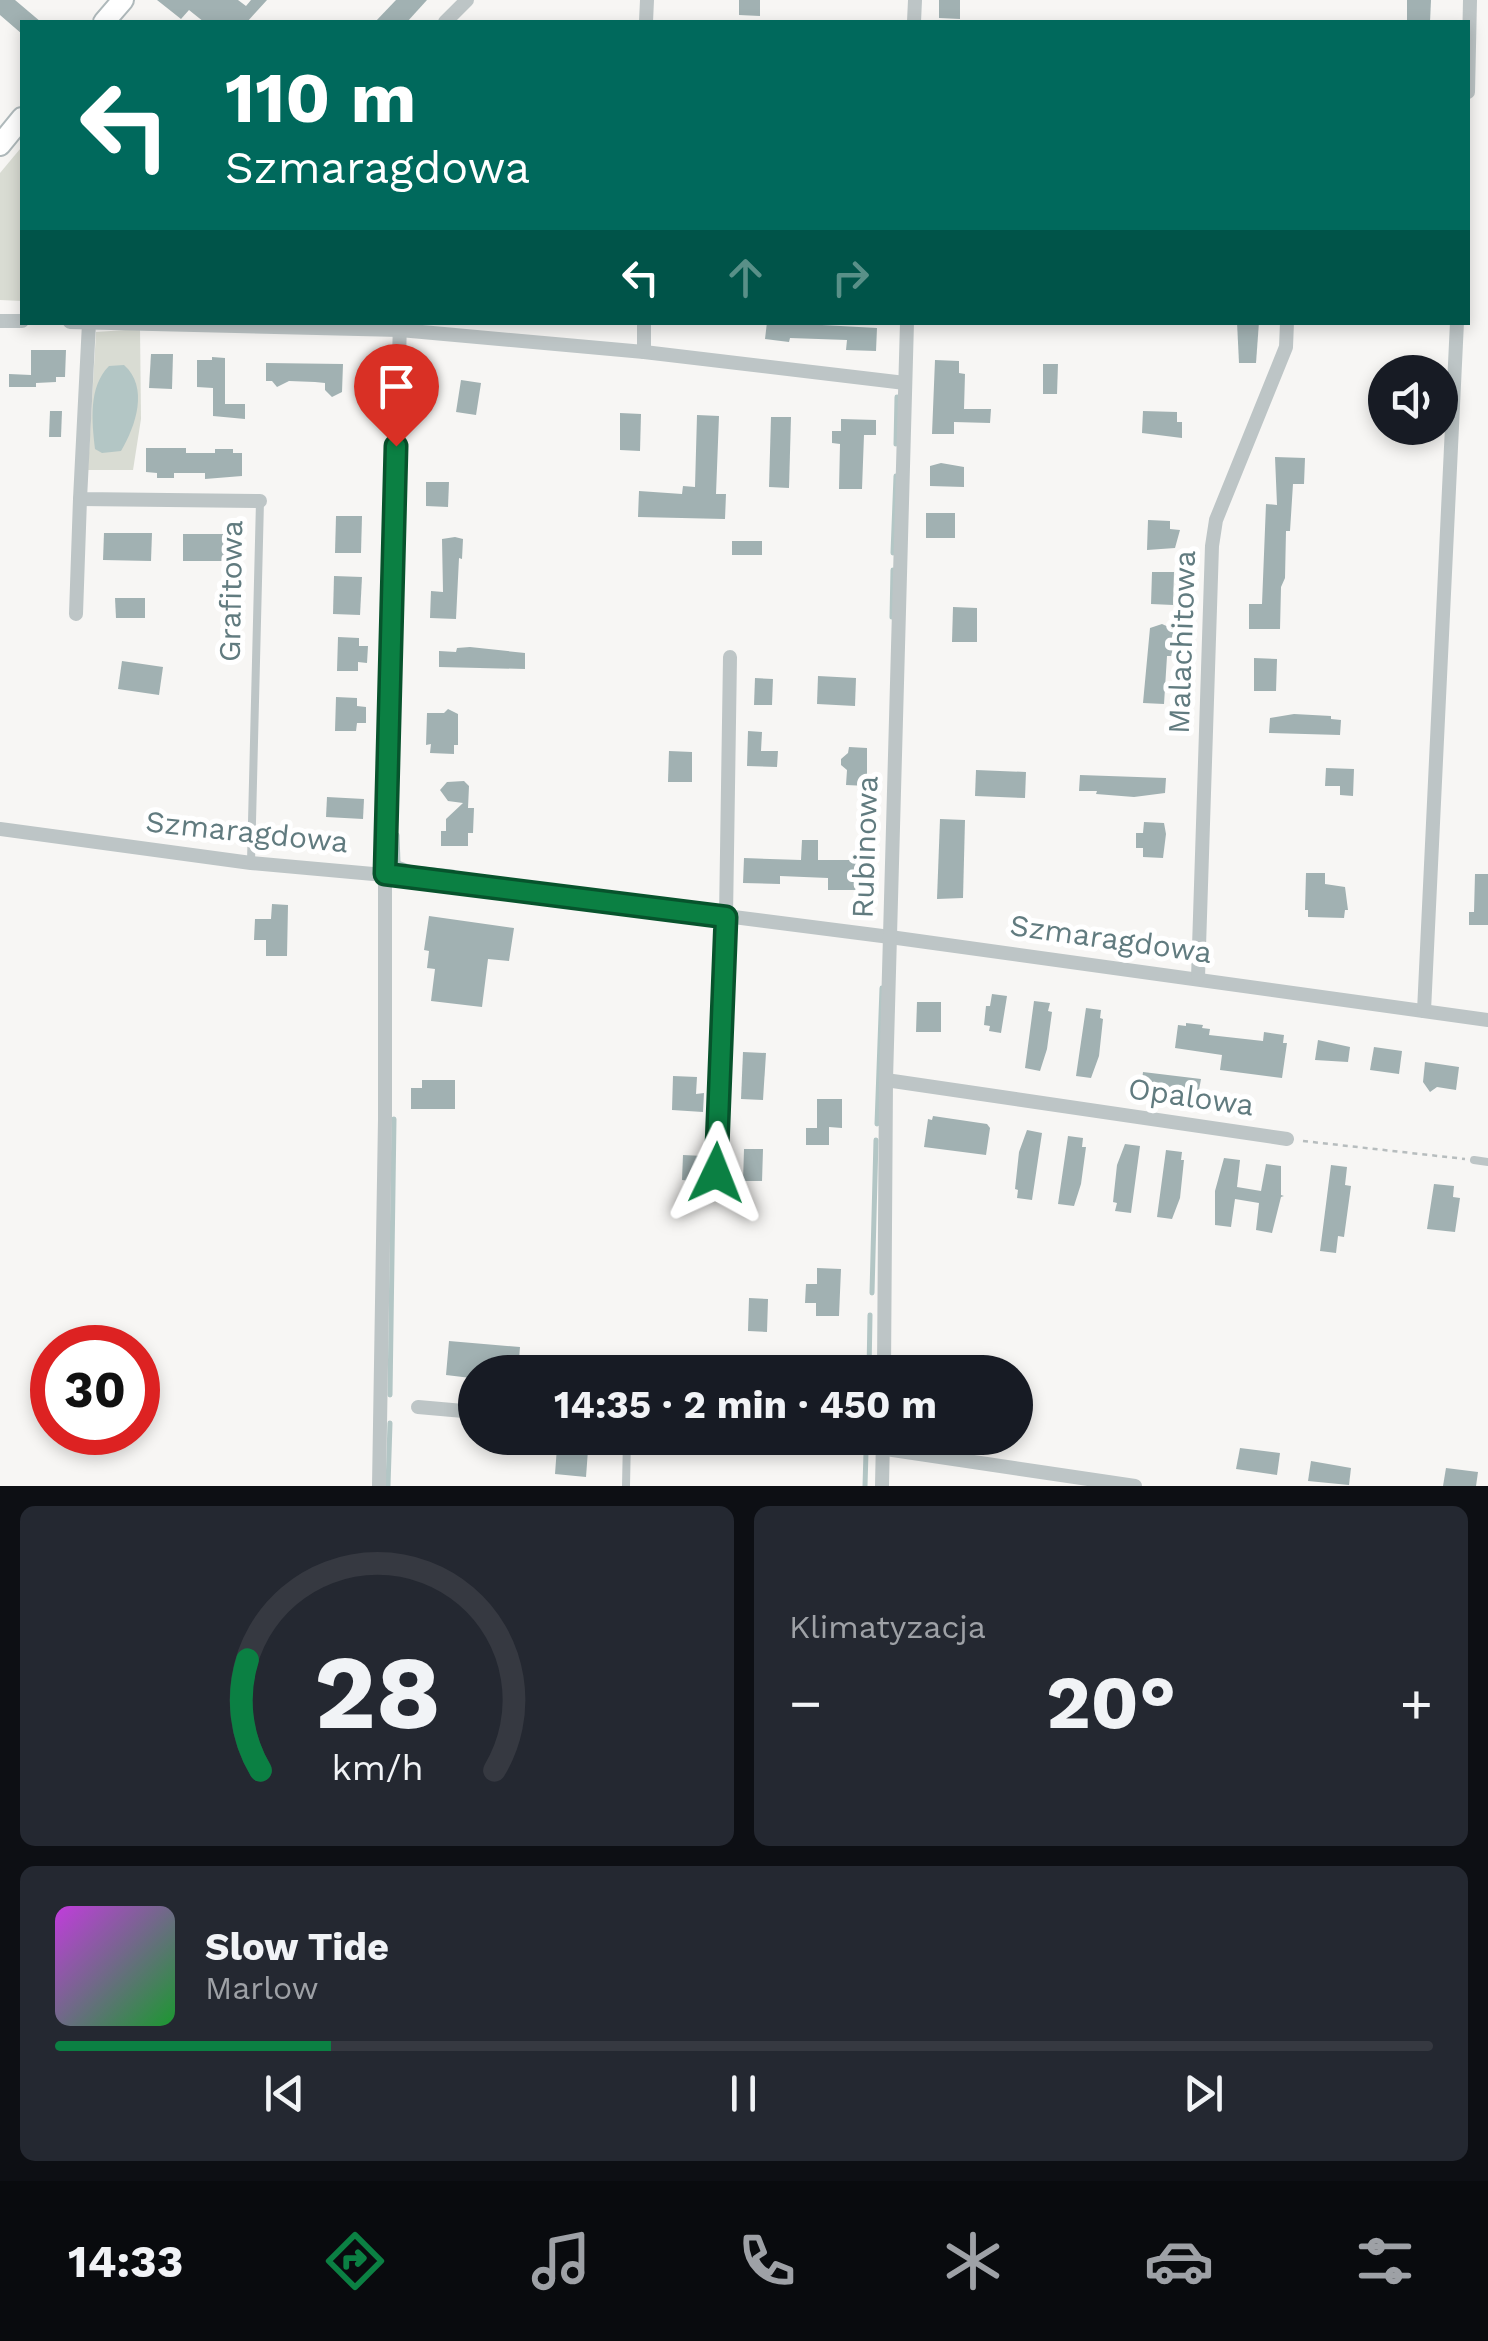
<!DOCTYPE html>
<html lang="pl">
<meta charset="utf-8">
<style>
:root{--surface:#171b24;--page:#242831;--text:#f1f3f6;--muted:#9ea1a6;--line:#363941;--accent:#0b8043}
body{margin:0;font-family:"Work Sans",sans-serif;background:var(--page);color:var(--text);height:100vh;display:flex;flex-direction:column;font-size:38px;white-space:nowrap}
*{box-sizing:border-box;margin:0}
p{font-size:32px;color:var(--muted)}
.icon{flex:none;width:55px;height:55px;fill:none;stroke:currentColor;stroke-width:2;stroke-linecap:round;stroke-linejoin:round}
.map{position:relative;height:1486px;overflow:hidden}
.sheet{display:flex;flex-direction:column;gap:20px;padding:20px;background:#0d0f14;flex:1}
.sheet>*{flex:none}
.banner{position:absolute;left:20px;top:20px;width:1450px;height:305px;border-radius:0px;box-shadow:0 5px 15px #0003;background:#00695c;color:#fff;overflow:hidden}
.fabs{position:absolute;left:1368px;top:355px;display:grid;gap:20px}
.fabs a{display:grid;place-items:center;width:90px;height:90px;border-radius:50%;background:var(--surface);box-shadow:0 5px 15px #0003;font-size:50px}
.speed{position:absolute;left:30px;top:1325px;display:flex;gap:20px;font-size:50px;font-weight:700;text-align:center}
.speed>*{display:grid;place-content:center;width:130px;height:130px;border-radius:50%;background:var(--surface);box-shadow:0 5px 15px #0003;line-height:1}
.speed .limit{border:15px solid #d22;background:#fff;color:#111}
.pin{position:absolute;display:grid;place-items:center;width:85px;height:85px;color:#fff;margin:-102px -42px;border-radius:50% 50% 50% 0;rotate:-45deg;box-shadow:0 0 10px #0007}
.pin .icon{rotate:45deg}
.me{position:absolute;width:110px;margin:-55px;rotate:2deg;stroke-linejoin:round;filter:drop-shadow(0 0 8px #0008)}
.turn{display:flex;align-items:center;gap:35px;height:210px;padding:0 40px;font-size:45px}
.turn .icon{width:130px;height:130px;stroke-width:2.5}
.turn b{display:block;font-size:70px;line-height:85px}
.lanes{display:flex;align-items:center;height:95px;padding:0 40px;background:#0003;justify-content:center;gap:50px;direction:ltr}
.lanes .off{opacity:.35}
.big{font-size:75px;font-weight:700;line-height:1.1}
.sheet .card{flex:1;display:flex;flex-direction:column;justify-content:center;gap:15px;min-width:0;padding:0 35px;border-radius:15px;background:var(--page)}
.sheet .dial{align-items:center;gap:0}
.dial svg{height:260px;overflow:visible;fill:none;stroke:var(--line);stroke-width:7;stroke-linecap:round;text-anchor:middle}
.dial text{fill:var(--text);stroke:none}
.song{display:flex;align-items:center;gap:30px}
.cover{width:120px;height:120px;border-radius:15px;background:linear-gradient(135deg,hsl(290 70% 55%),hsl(130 70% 35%))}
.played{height:10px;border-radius:5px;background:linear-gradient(90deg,var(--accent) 20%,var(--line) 20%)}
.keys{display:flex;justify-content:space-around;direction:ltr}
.heat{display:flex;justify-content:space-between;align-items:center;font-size:55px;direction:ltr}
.sheet .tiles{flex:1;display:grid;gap:20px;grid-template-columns:1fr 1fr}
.card:last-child{grid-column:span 2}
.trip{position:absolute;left:458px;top:1355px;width:575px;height:100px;border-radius:50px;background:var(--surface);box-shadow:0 5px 15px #0003;font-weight:700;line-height:100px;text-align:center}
.tab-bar{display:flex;height:160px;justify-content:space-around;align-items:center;background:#090b0e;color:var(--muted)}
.tab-bar .icon{width:70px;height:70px}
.tab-bar .active{color:var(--accent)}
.tab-bar b{font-size:45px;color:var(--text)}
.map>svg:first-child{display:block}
</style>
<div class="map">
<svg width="1488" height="1486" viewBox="0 0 1488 1486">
<rect width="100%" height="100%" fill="#f7f6f4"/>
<!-- green -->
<g fill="#d9dcd3">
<polygon points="20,149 22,301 0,300 0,173"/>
<polygon points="140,329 141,419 133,470 88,470 96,332"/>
</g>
<!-- water -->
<path fill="#b3c6c5" d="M124,365C149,387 136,426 121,451L102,453L95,449C92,422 88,387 109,366Z"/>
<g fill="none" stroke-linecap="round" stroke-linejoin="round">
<!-- stream -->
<g stroke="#b3c6c5" stroke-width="5">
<polyline points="896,444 897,397"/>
<polyline points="893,553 896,476"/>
<polyline points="892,617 893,570"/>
<polyline points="397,835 398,862"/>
<polyline points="398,863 412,868 453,872"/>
<polyline points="877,1124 882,988"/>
<polyline points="872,1293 876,1140"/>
<polyline points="869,1372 870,1315"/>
<polyline points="390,1395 394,1119"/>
<polyline points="388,1486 390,1423"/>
<polyline points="865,1486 866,1452"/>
</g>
</g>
<!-- building -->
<g fill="#a1b1b2">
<polygon points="0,0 15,0 41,22 22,22 22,34 0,15"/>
<polygon points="157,0 238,0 246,6 251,0 267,0 247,22 204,22 189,10 181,19"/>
<polygon points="396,0 427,0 407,22 375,22"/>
<polygon points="739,0 760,0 760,16 739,15"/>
<polygon points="939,0 960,0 960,19 939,18"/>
<polygon points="1407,0 1431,0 1430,22 1407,22"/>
<polygon points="767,322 877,328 876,351 846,350 847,340 790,338 789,342 765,339"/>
<polygon points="1237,322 1259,322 1256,363 1239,363"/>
<polygon points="31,350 66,350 65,377 56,377 56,382 36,383 36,387 9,387 9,374 31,375"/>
<polygon points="151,354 173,354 172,389 149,388"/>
<polygon points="212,357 225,358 225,404 245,404 245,419 213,416 213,388 197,387 197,360 212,360"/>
<polygon points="935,360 959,361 959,373 965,374 964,409 991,409 990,423 954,422 954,434 932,434"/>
<polygon points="266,363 343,364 342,392 332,397 325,390 325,383 315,382 289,381 277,387 272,381 266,381"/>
<polygon points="1043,364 1058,364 1057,394 1043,394"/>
<polygon points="461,380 481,383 476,415 456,412"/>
<polygon points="50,411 62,411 61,437 49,437"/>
<polygon points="1143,411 1177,412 1177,422 1182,422 1182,438 1142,433"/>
<polygon points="620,413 641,414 640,451 620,450"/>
<polygon points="697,415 719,416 716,494 726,494 725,519 638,517 639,491 682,494 683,486 695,487"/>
<polygon points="771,417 791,417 789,488 769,487"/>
<polygon points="841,419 876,420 876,435 864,435 862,489 839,489 840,444 832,443 832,431 841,431"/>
<polygon points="146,448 186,448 186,453 215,453 215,449 233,449 233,453 242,453 242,476 205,479 205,473 174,473 174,478 157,478 157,473 146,472"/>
<polygon points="1275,457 1305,458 1304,484 1293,484 1290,531 1286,531 1285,578 1281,587 1280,629 1249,629 1249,604 1262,604 1266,504 1277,505"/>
<polygon points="941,463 964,467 964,487 930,486 930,466"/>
<polygon points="426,482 449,482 448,507 426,506"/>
<rect x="926" y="513" width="29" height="25"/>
<polygon points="336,516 362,516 361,553 335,553"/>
<polygon points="1148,520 1170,521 1170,529 1180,530 1175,548 1147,550"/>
<polygon points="104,533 152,533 151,561 103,560"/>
<rect x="183" y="534" width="48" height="27"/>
<polygon points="455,537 463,539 462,559 459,558 456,619 430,618 431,591 443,592 442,539"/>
<rect x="732" y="541" width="30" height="14"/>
<polygon points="1152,572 1174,572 1173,605 1151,604"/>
<polygon points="334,576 362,577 360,615 333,614"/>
<polygon points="115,598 145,598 145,618 116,618"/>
<polygon points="953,607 977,608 977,642 952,642"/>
<polygon points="1162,624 1173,629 1172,656 1167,656 1164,704 1143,703 1150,628"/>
<polygon points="338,637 359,638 359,646 368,646 367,663 358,662 358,671 337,671"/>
<polygon points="470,647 525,653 525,669 439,667 439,651 456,652 457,648"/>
<polygon points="1254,658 1277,659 1276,691 1254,691"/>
<polygon points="122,661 163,667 159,695 118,689"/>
<polygon points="818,676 856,678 855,706 817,704"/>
<polygon points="755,678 773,679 772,705 754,705"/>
<polygon points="336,697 357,698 357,706 366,707 366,723 357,723 356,731 335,731"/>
<polygon points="448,709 458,714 458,745 454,745 454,754 430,753 431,744 426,745 427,713 444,713"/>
<polygon points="1294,714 1331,716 1331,719 1341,720 1340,735 1269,733 1270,718"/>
<polygon points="748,731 762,732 761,751 778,751 777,767 747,766"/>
<polygon points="849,747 867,748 867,786 846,785 847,770 841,765 841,759 848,753"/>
<polygon points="669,751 692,752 692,782 668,782"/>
<polygon points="1326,768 1354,769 1353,796 1340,795 1340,786 1325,786"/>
<polygon points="976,770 1026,772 1025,798 975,796"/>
<polygon points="1080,775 1166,778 1165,793 1134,797 1096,794 1097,791 1079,791"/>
<polygon points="464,781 469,786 468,808 474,808 473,833 468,833 468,846 441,846 441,831 446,831 446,819 463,803 448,801 440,790 447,782"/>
<polygon points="327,797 364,799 363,819 326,817"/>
<polygon points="940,819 965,820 963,898 937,899"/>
<polygon points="1144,822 1164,823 1166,834 1163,858 1143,857 1143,848 1136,848 1136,833 1143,833"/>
<polygon points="802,840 818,840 818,860 863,860 863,890 828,890 828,878 780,876 780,884 743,883 744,858 801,860"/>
<polygon points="1306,873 1325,873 1325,884 1345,887 1348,910 1345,910 1344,918 1308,917 1308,910 1305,910"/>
<polygon points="1475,874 1488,874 1488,925 1469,925 1469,912 1474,912"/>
<polygon points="272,904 288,905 287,956 266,956 266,940 254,940 255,919 271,919"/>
<polygon points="429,916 514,928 509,961 488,959 482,1007 431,1001 435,969 427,968 429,951 424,950"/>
<polygon points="992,994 1007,996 1001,1033 989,1031 990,1026 984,1025 986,1006 990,1006"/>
<polygon points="1034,1001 1050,1003 1048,1011 1052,1012 1047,1049 1040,1071 1025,1068"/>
<polygon points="917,1002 941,1002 941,1032 916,1032"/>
<polygon points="1086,1008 1101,1010 1100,1018 1103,1019 1099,1056 1091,1078 1076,1076"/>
<polygon points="1186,1023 1203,1025 1202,1028 1210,1029 1209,1035 1263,1041 1264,1032 1284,1035 1283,1043 1287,1043 1282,1078 1220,1070 1222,1055 1175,1048 1178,1025 1186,1026"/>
<polygon points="1318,1040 1350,1047 1348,1062 1315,1060"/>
<polygon points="1374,1047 1402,1051 1399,1074 1370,1070"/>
<polygon points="743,1052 766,1053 763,1100 741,1099"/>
<polygon points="1425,1062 1459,1067 1456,1090 1437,1087 1430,1092 1423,1082"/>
<polygon points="1143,1072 1201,1079 1199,1090 1189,1089 1188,1097 1141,1089"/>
<polygon points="673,1076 697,1077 696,1094 704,1093 703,1112 672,1110"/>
<polygon points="422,1080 455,1080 455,1109 411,1109 411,1088 422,1088"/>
<polygon points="817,1099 842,1099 842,1128 829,1127 829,1145 806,1145 806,1128 817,1128"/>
<polygon points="933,1116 987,1124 990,1128 986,1155 924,1147 928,1119 932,1120"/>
<polygon points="1027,1130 1042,1133 1032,1200 1017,1198 1018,1190 1015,1189 1019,1152"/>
<polygon points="1068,1136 1083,1138 1082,1147 1086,1147 1081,1184 1074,1206 1058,1204"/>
<polygon points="1125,1144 1140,1146 1131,1213 1115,1211 1117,1203 1113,1202 1117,1165"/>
<polygon points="744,1149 763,1149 762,1181 743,1181"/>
<polygon points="1166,1150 1182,1152 1181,1160 1184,1160 1180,1198 1172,1219 1157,1217"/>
<polygon points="683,1155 703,1156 703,1182 682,1180"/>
<polygon points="1224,1158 1240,1160 1237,1187 1261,1191 1266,1164 1281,1166 1281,1195 1284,1196 1281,1197 1272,1233 1256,1230 1259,1203 1235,1199 1231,1227 1215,1225 1215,1191"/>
<polygon points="1331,1165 1347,1167 1345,1185 1351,1186 1344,1237 1338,1236 1336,1253 1320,1251"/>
<polygon points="1434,1184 1454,1186 1453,1197 1460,1198 1455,1232 1427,1229"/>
<polygon points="817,1268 841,1269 839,1316 816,1316 816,1303 805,1303 806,1284 817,1284"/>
<polygon points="749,1298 768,1299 767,1332 748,1331"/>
<polygon points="449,1341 520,1347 518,1372 472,1372 471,1378 446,1375"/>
<polygon points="565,1444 588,1450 586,1477 555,1474 557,1447 565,1448"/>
<polygon points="1240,1448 1280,1453 1277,1475 1236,1469"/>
<polygon points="1311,1461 1351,1468 1349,1485 1308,1481"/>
<polygon points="1446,1468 1478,1472 1476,1486 1443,1486"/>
</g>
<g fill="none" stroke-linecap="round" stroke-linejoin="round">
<defs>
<g id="secondary">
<polyline points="104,22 123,0"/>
<polyline points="0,145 22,118"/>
</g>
</defs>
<!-- secondary casing -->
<use href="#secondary" stroke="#afb9bb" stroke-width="24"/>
<!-- path -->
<polyline stroke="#b7bdbe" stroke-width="2.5" stroke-dasharray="5 5" stroke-linecap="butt" points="1303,1141 1465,1159"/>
<!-- service -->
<g stroke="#bdc5c6" stroke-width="8">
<polyline points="251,862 260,501"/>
<polyline points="1474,1160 1488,1162"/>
<polyline points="626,1486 627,1438"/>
</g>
<!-- minor -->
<g stroke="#bdc5c6" stroke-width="14">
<polyline points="445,22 467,0"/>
<polyline points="646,22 647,0"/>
<polyline points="914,22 915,0"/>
<polyline points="1468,92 1470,0"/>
<polyline points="0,321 22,321"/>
<polyline points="70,322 400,330 644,352 905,383"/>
<polyline points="89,323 80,499 260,501"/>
<polyline points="644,352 644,322"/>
<polyline points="76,614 80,499"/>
<polyline points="0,829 251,863 451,881 890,937 1488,1020"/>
<polyline points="1198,978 1212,546 1216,520 1286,347 1287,322"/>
<polyline points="1424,1011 1457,322"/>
<polyline points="886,1080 1287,1139"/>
<polyline points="716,1173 726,917 730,657"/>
<polyline points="884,1372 886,1080 907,322"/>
<polyline points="418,1407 475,1412"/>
<polyline points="788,1438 839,1442 1135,1486"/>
<polyline points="379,1486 385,1119 385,874 400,322"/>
<polyline points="882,1486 883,1438"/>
</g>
<!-- secondary -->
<use href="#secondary" stroke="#fff" stroke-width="20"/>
</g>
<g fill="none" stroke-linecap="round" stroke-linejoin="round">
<defs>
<polyline id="route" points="396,446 385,874 726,917 716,1173"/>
</defs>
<!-- route casing -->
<use href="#route" stroke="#07532c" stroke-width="25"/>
<!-- route -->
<use href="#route" stroke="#0b8043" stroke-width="18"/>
</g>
<g text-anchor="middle" stroke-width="10" stroke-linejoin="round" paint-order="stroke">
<!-- street labels -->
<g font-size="30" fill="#617b7f" stroke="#fff">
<text transform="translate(231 591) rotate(-89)" y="10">Grafitowa</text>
<text transform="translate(1182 642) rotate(-88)" y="10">Malachitowa</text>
<text transform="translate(247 832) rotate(6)" y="10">Szmaragdowa</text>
<text transform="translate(865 847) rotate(-88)" y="10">Rubinowa</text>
<text transform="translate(1111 939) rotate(8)" y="10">Szmaragdowa</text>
<text transform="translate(1191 1097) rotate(8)" y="10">Opalowa</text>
</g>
</g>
</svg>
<div class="fabs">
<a><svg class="icon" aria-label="sound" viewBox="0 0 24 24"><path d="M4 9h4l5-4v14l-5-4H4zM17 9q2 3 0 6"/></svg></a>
</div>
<div class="speed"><div class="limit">30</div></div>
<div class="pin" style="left:396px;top:446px;background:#d93025"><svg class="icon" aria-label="arrive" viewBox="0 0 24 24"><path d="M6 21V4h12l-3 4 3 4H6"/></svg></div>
<svg class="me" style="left:716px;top:1173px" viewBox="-20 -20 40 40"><path d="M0-17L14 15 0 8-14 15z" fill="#0b8043" stroke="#fff" stroke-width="4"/></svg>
<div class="trip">14:35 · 2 min · 450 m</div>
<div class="banner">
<div class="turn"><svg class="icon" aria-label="left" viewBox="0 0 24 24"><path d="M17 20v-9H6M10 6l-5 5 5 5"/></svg><div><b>110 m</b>Szmaragdowa</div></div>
<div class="lanes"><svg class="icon" aria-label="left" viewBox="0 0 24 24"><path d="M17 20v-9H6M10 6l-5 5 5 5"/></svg><svg class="icon off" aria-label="ahead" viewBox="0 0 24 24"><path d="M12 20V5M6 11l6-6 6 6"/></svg><svg class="icon off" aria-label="right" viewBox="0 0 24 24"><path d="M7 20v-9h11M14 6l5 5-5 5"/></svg></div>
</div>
</div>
<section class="sheet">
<div class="tiles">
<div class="card dial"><svg viewBox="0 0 100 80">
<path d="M14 69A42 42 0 1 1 86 69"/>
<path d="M14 69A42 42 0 0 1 10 35" stroke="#0b8043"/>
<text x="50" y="56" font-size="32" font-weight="700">28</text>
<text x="50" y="72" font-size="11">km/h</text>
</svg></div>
<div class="card"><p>Klimatyzacja</p>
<div class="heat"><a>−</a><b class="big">20°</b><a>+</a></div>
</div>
<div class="card">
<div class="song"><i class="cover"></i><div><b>Slow Tide</b><p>Marlow</p></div></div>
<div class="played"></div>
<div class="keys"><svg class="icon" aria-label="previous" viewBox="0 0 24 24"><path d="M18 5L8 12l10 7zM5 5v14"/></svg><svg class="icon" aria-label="pause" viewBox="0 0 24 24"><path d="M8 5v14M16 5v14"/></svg><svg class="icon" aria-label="next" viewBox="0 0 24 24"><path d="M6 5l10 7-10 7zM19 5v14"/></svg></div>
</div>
</div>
</section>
<nav class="tab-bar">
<b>14:33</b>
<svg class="icon active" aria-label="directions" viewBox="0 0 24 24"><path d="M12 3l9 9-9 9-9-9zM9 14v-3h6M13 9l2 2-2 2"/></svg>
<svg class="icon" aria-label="music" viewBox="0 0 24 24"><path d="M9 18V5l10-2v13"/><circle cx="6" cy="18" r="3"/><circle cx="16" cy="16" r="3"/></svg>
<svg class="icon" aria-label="phone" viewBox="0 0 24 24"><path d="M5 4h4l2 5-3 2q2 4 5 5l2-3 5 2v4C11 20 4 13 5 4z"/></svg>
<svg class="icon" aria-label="climate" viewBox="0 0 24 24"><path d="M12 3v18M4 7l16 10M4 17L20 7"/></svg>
<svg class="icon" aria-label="car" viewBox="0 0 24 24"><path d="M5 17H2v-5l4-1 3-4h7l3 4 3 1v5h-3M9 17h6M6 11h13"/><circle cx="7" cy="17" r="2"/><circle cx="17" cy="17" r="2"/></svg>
<svg class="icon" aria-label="filters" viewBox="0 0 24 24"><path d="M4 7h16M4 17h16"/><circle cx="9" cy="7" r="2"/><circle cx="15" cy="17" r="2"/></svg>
</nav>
